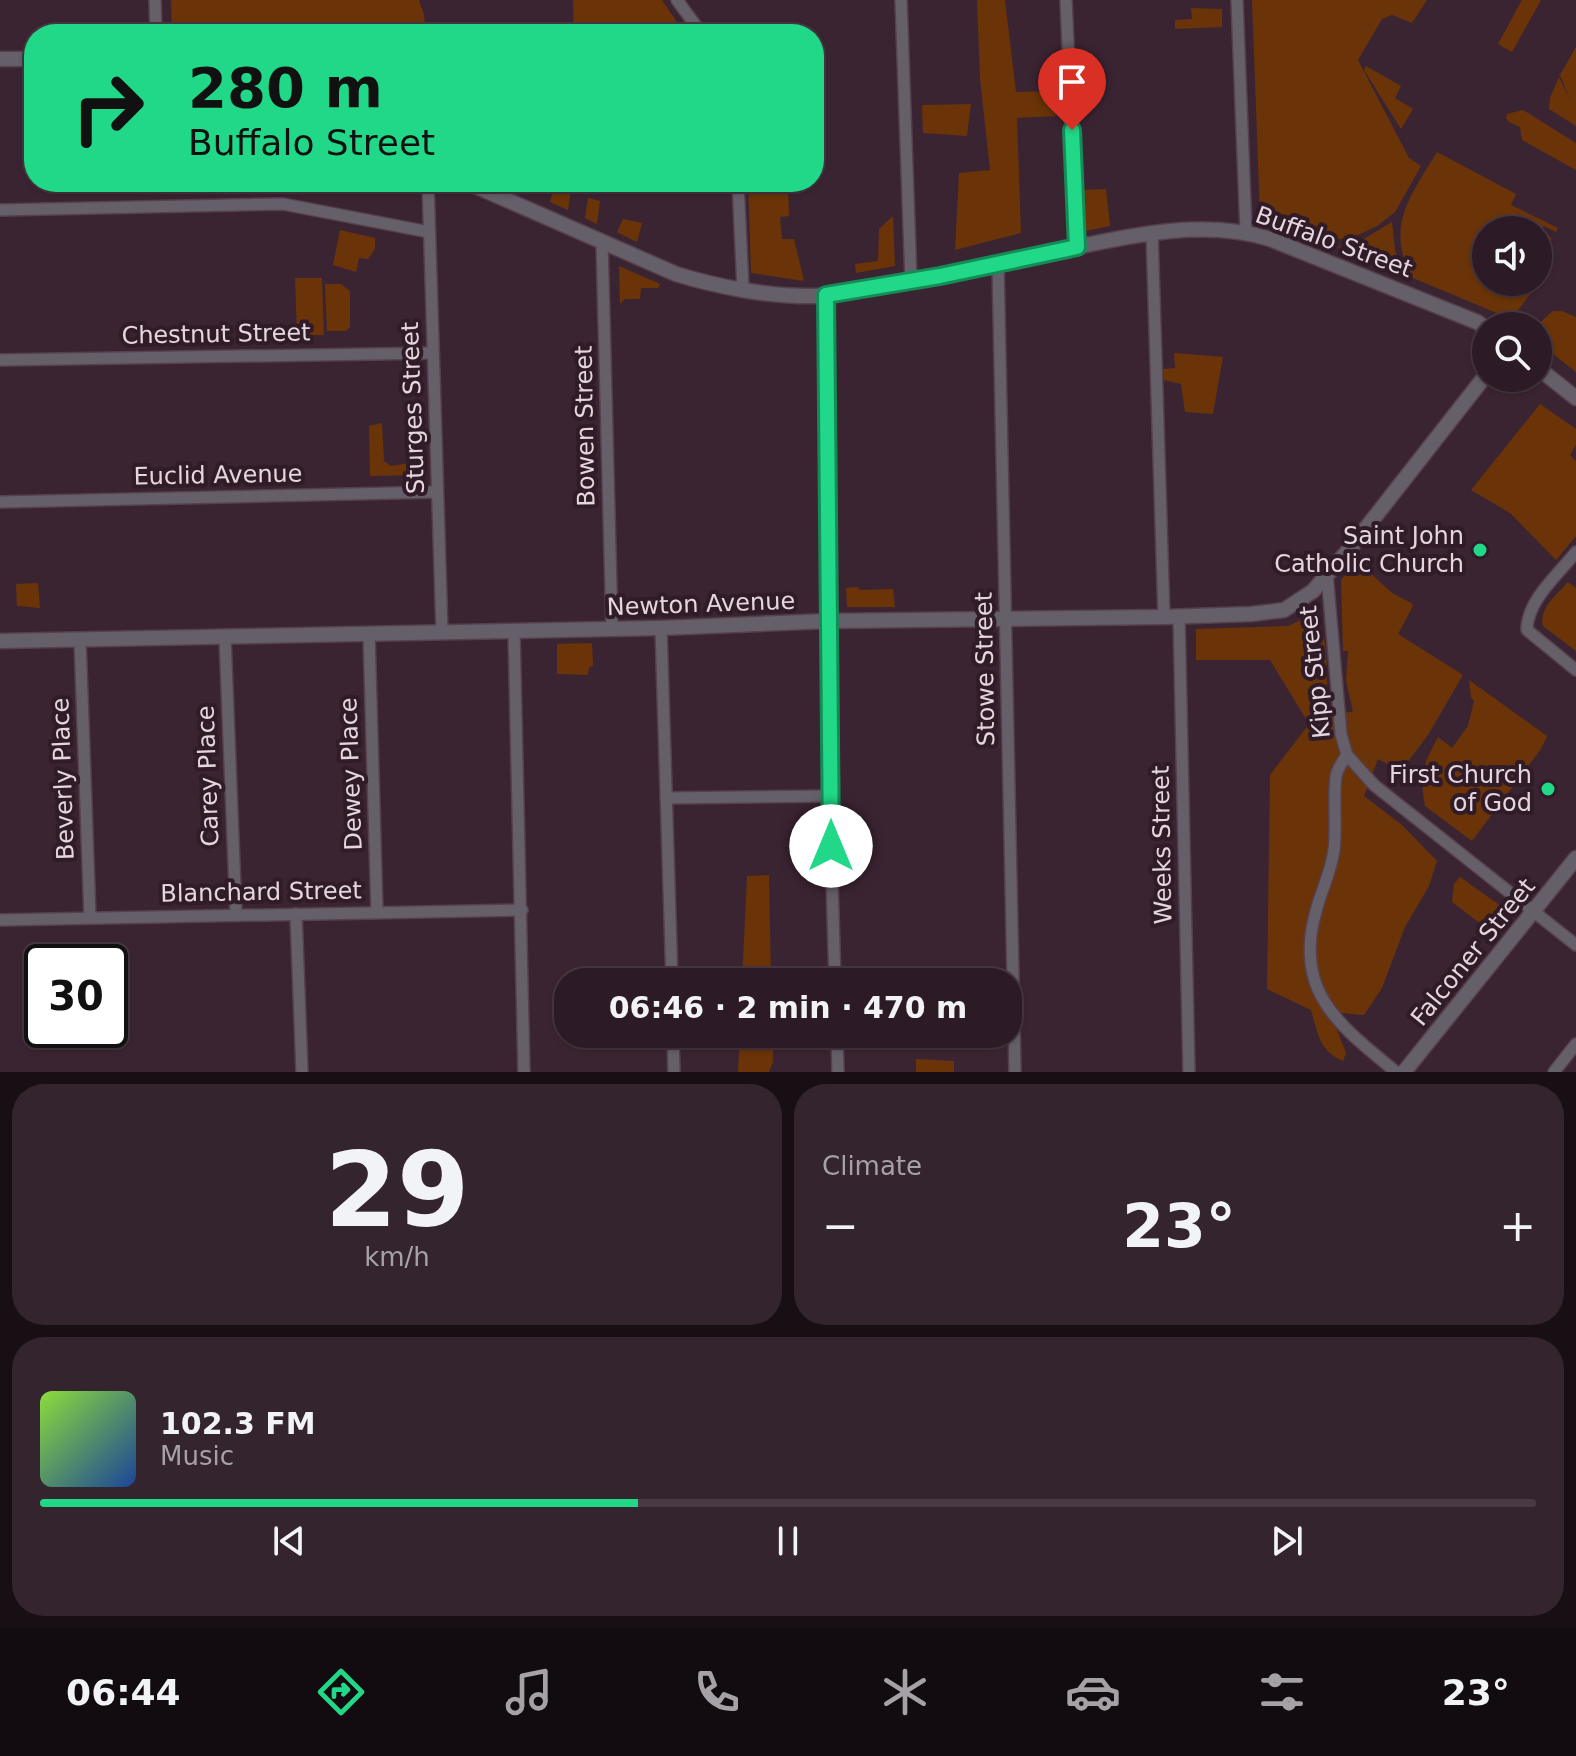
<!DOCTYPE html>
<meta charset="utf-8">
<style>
:root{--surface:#2c1b26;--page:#34242e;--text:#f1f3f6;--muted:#a6a1a7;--line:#483943;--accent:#20d887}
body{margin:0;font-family:"DejaVu Sans",sans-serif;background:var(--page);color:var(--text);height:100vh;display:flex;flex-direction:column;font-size:30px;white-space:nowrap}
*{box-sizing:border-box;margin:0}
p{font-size:26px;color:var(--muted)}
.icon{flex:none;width:44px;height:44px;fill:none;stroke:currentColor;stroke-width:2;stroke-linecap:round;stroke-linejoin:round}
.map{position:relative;height:1072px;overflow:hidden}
.drawer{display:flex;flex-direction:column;gap:12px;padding:12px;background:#180f15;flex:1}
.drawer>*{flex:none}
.hud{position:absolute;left:24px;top:24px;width:800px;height:168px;border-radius:32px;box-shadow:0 2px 6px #0004,0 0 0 2px var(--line);background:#20d887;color:#111;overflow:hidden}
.controls{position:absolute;left:1472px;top:216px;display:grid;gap:16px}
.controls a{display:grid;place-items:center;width:80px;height:80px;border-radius:50%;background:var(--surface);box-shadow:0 2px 6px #0004,0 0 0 2px var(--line);font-size:40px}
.speed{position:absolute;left:24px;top:944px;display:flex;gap:16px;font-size:40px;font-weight:700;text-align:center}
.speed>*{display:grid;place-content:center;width:104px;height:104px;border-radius:50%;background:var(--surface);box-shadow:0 2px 6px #0004,0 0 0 2px var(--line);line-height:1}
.speed .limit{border:4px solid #111;border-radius:12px;background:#fff;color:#111}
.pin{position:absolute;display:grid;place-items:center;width:68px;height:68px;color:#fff;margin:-82px -34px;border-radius:50% 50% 50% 0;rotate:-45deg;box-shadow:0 0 8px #0007}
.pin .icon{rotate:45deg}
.me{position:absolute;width:88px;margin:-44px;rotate:0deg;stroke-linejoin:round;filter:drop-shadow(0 0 6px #0008)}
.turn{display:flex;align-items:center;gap:28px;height:168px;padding:0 32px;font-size:36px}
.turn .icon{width:104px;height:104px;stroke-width:2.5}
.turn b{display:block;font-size:56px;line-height:68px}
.big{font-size:60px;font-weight:800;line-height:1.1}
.drawer .widget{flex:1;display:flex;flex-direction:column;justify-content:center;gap:12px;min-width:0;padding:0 28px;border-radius:32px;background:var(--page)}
.drawer .dial{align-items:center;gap:0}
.dial b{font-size:104px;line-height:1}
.song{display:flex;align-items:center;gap:24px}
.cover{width:96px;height:96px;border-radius:12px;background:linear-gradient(135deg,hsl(90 70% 55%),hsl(220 70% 35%))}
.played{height:8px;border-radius:4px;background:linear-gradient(90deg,var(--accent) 40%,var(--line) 40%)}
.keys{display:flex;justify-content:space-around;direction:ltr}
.heat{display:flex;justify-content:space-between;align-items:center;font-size:44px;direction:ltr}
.drawer .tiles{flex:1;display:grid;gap:12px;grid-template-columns:1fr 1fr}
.widget:last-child{grid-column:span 2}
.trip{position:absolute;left:554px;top:968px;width:468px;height:80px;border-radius:32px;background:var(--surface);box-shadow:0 2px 6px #0004,0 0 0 2px var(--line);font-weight:800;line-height:80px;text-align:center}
.menu{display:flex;height:128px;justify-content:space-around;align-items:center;background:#120b0f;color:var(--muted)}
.menu .icon{width:56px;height:56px}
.menu .current{color:var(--accent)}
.menu b{font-size:36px;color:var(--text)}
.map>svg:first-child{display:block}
</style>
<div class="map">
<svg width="1576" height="1072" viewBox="0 0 1576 1072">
<rect width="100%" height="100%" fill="#3b2432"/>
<!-- green -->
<g fill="#6a3408">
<polygon points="171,0 419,0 424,15 426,34 172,34"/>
<polygon points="573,0 662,0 685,34 574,34"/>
<polygon points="977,0 1005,0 1016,92 1055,91 1056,116 1017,118 1021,233 955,250 959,173 990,170 980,78"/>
<polygon points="1252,0 1427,0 1412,23 1392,15 1382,19 1358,60 1409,158 1421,166 1395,212 1377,226 1356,236 1324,242 1260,216"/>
<polygon points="1522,0 1541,0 1512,52 1498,44"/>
<polygon points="1191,8 1222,9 1222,27 1175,29 1175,20 1192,19"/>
<polygon points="1576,47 1576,126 1549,109 1550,98 1559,77 1571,102 1560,75"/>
<polygon points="1366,66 1401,86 1395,98 1413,109 1401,129 1364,70"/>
<polygon points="971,104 967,136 923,133 922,105"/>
<polygon points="1523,110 1576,143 1576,170 1522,140 1520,127 1509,122 1506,118 1507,114"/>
<path d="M1437,152L1516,194L1511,205L1558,228L1556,232L1544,226L1541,230L1552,238L1538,260V230H1515L1521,220L1514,230H1486V282H1538V264L1549,270L1511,319L1413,278C1384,228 1411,195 1437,152Z"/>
<polygon points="748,182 788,182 789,216 780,217 782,239 794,239 804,281 751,273"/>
<polygon points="554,186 571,188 568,210 550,202"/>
<polygon points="1106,189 1110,226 1086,231 1082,190"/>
<polygon points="588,198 600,201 597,224 585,218"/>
<polygon points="893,216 895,266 856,273 855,264 878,261 879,229"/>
<polygon points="623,219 642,223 637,242 617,232"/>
<polygon points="1392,222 1395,250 1402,273 1337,247 1359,242"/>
<polygon points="340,230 375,238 375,249 368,259 359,258 356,272 333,265"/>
<polygon points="619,266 660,284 658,288 641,288 640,299 625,299 620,304"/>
<polygon points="295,278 322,278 324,335 297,335"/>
<polygon points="325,284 341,284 350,291 350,327 346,331 327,331"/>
<polygon points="1553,311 1562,311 1576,317 1576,372 1538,342 1538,326 1536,326"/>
<polygon points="1174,353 1223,357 1213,414 1185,412 1181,384 1164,380 1163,369 1175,368"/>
<polygon points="1540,404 1576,429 1576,445 1570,455 1576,461 1576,536 1556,560 1510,513 1471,490"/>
<polygon points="382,423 384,461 391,466 409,463 409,435 416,435 419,475 370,476 369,426"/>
<path d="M1356,560L1392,593L1411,603L1413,606L1398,634L1463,675L1428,735L1401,771L1378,759L1364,796L1402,825L1437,861L1429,886L1405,927L1382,988L1364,1015L1330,1012L1346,1053L1343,1061C1319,1051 1318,1033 1311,1010L1267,989L1270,775L1309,724L1270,660H1196V629L1288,626L1314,614C1331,633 1326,687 1327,713L1353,712L1346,680L1348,651H1343L1341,580Z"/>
<path d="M1568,582L1576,588V651L1543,626C1539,608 1556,596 1568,582Z"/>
<polygon points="38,583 40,608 17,606 16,584"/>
<polygon points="858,587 859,590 893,589 895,607 847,607 846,588"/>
<polygon points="592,643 593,666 589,667 588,675 557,674 557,644"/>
<path d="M1469,680L1547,736L1541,749L1472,841L1425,806C1419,773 1423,766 1438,737L1452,748L1468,726L1474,701L1471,697Z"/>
<polygon points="769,875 771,982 742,982 747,876"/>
<polygon points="1460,877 1505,909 1490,931 1452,902 1454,884"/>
<polygon points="740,1034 773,1034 773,1062 769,1072 738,1072"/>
<polygon points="916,1059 954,1061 954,1072 916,1072"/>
</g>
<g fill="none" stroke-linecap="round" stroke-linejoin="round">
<defs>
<g id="minor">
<polyline points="155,0 156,34"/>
<polyline points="677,0 702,34"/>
<polyline points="901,0 911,281"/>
<polyline points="1066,0 1077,247"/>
<polyline points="1237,0 1246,231"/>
<polyline points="428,182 442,632"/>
<polyline points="738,182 743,289"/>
<polyline points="0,210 283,204 429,232"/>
<polyline points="1152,233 1164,617"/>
<polyline points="602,242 612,629"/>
<polyline points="998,265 1015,1072"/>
<polyline points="826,295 831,846 835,982"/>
<polyline points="0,360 433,353"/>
<polyline points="0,502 437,492"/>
<path d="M1576,552C1558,575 1527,600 1527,630L1576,670"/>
<polyline points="1327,574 1341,734 1347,755 1374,785 1576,945"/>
<polyline points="1179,616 1189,1072"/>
<polyline points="661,628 672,982"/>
<polyline points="514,631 524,1072"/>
<polyline points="369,634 377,912"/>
<polyline points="225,637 236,914"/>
<polyline points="80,640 90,917"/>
<path d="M1347,755C1343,761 1337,769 1336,776C1333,800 1337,826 1334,850C1331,873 1320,893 1315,915C1294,994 1342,1027 1396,1072"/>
<polyline points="666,798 831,796"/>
<polyline points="296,914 302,1072"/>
<polyline points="0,920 522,910"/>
<polyline points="673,1034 674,1072"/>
<polyline points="837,1034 838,1072"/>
<polyline points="1554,1072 1576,1044"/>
</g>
<g id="tertiary">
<polyline points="0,59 34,59"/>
<path d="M466,182L676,274C718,287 770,297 814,296C838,295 863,289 887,285C941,276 995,265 1048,253C1120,238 1199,217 1270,239L1477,322L1486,328"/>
<polyline points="1538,368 1576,398"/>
<polyline points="0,641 661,628 829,621 1164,617 1251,614 1284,610 1313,591 1352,546 1486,375"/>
<polyline points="1404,1072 1576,858"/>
</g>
</defs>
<!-- minor casing -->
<use href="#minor" stroke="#56404e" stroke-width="14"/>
<!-- tertiary casing -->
<use href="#tertiary" stroke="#56404e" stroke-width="17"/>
<!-- minor -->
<use href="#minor" stroke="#655f6a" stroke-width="11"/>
<!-- tertiary -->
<use href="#tertiary" stroke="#655f6a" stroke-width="14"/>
</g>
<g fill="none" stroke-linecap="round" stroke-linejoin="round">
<defs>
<polyline id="route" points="831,846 826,295 940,276 1077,247 1072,130"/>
</defs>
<!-- route casing -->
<use href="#route" stroke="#158c58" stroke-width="20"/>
<!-- route -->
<use href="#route" stroke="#20d887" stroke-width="14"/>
</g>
<!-- markers -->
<g fill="#20d887" stroke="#301b28" stroke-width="3">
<circle cx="1480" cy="550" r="8"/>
<circle cx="1548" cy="789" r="8"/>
</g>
<g text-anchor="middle" stroke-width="8" stroke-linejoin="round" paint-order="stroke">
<!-- street labels -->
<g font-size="24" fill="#e5d6de" stroke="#301b28">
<text transform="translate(1334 242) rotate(20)" y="8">Buffalo Street</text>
<text transform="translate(216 334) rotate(-1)" y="8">Chestnut Street</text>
<text transform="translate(413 408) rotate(-92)" y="8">Sturges Street</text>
<text transform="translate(585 426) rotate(-91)" y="8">Bowen Street</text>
<text transform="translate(218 475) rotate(-1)" y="8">Euclid Avenue</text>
<text transform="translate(701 604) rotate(-2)" y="8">Newton Avenue</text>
<text transform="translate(985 669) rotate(-91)" y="8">Stowe Street</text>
<text transform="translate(1315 672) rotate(-96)" y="8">Kipp Street</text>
<text transform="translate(351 774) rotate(-92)" y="8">Dewey Place</text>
<text transform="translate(208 776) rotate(-92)" y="8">Carey Place</text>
<text transform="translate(63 779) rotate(-92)" y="8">Beverly Place</text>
<text transform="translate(1162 845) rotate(-91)" y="8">Weeks Street</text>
<text transform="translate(261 892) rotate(-1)" y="8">Blanchard Street</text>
<text transform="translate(1473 952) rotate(-51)" y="8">Falconer Street</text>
</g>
<!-- poi labels -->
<g font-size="24" fill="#e5d6de" stroke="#301b28" text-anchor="end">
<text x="1464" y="544">Saint John<tspan x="1464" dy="28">Catholic Church</tspan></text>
<text x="1532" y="783">First Church<tspan x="1532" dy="28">of God</tspan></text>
</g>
</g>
</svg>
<div class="controls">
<a><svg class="icon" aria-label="sound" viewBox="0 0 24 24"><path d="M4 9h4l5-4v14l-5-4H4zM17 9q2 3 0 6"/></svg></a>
<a><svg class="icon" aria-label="search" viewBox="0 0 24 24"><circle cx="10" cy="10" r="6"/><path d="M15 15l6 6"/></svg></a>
</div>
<div class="speed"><div class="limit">30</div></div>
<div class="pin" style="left:1072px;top:130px;background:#d93025"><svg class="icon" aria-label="arrive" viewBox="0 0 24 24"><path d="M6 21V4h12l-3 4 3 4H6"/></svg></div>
<svg class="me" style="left:831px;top:846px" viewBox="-20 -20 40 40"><circle r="19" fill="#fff"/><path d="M0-13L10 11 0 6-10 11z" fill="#20d887"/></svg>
<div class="trip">06:46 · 2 min · 470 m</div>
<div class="hud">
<div class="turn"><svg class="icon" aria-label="right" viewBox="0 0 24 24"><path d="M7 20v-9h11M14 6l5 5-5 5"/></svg><div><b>280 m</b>Buffalo Street</div></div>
</div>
</div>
<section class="drawer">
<div class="tiles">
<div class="widget dial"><b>29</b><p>km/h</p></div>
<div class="widget"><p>Climate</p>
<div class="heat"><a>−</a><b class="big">23°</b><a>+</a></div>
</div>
<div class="widget">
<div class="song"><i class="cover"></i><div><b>102.3 FM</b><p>Music</p></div></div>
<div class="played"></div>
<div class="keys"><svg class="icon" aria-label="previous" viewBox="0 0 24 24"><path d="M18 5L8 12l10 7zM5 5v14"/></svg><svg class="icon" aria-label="pause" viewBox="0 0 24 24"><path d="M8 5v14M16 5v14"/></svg><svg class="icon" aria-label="next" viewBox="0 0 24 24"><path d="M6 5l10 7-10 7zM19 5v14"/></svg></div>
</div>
</div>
</section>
<nav class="menu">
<b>06:44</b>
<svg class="icon current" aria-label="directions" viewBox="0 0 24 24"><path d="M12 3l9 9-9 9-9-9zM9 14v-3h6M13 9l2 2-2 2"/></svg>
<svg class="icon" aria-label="music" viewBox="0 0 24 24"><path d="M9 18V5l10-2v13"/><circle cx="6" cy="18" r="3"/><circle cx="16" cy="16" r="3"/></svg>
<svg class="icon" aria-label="phone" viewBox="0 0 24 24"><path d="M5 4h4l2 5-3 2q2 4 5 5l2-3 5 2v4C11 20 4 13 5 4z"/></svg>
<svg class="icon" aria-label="climate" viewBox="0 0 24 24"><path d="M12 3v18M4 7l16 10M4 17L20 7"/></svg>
<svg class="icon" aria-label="car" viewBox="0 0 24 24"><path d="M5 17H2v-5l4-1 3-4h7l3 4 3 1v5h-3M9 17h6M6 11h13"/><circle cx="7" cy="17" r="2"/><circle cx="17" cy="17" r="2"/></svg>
<svg class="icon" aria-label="filters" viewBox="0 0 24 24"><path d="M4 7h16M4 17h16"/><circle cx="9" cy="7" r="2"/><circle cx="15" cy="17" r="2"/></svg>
<b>23°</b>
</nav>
